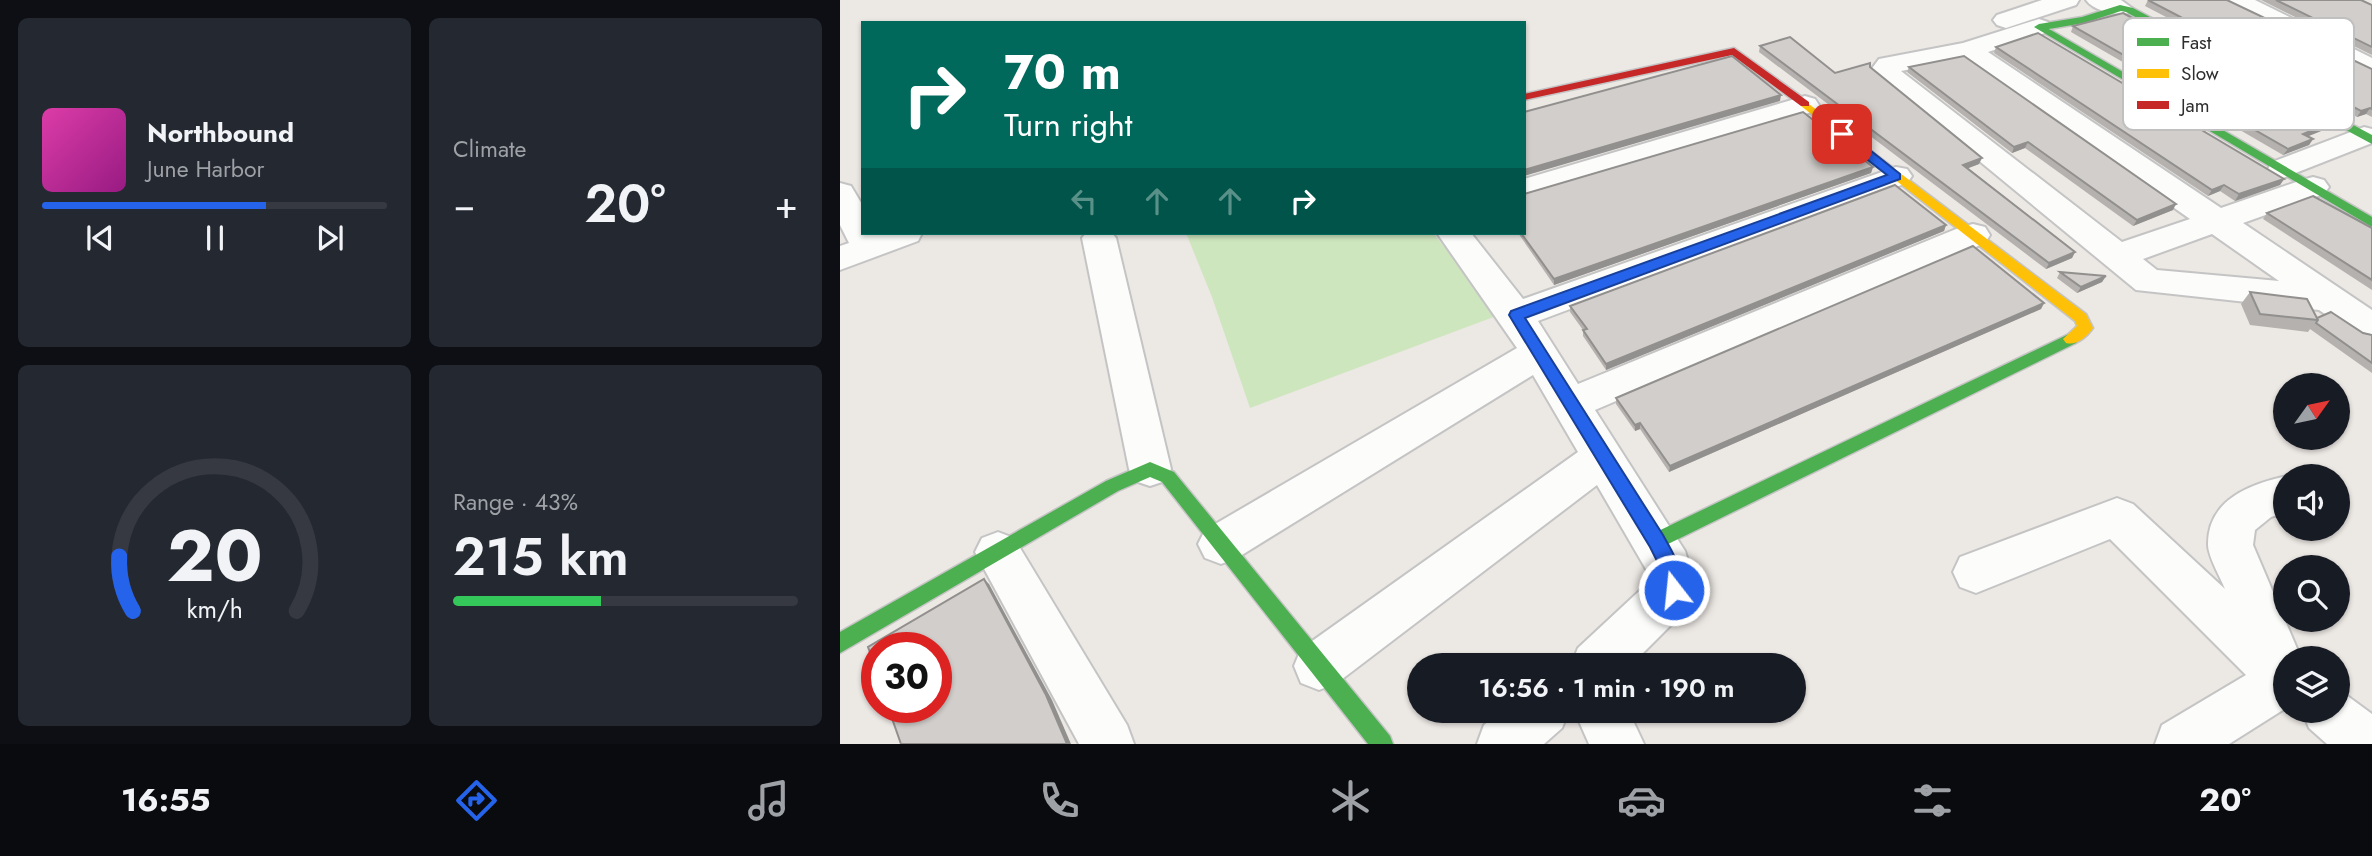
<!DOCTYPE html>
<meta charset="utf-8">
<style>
:root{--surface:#171b24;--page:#242831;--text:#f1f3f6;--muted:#9ea1a6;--line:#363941;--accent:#2563eb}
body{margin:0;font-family:Jost,sans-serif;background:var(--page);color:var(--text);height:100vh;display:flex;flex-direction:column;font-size:26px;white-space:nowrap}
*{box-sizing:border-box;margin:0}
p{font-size:23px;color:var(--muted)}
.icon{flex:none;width:38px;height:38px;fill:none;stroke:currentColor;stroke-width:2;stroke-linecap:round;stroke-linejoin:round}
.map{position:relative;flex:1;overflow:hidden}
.details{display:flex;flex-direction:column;gap:18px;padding:18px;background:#0d0f14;width:840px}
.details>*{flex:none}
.banner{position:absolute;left:21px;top:21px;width:665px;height:214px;border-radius:0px;box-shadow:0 2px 5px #0004;background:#00695c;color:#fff;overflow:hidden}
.needle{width:46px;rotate:57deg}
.tools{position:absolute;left:1433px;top:373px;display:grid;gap:14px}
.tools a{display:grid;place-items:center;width:77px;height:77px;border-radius:50%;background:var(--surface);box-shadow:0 2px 5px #0004;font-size:35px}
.speed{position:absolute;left:21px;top:632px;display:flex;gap:14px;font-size:35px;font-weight:700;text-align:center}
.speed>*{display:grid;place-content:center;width:91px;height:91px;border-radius:50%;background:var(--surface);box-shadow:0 2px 5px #0004;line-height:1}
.speed .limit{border:10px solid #d22;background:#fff;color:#111}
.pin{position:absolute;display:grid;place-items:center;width:60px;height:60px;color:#fff;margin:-30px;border-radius:14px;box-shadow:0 4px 10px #0006}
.me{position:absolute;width:77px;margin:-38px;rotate:344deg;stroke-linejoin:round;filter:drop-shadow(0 0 5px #0008)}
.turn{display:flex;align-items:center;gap:24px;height:147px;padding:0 28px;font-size:32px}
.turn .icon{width:91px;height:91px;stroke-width:2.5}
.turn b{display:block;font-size:49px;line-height:60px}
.lanes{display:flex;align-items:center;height:66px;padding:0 28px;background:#0003;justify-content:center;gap:35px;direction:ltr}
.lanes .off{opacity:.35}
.big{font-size:52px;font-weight:600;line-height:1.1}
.details .card{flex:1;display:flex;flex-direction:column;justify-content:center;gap:10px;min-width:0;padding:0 24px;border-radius:10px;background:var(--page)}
.details .dial{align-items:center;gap:0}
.dial svg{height:182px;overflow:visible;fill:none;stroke:var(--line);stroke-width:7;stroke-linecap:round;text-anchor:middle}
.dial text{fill:var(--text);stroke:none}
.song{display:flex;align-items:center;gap:21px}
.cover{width:84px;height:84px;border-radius:10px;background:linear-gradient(135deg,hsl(320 70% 55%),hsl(310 70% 35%))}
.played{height:7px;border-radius:4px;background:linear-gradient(90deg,var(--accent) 65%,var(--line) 65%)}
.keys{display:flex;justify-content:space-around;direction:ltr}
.heat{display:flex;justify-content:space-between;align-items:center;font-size:38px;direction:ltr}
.charge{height:10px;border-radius:5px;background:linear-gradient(90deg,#34c759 43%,var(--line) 0)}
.details .tiles{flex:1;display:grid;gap:18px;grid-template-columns:repeat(2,1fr)}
.trip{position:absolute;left:567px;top:653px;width:399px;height:70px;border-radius:35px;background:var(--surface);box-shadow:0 2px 5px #0004;font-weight:600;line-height:70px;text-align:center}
.dock{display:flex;height:112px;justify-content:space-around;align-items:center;background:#090b0e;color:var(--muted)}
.dock .icon{width:49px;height:49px}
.dock .on{color:var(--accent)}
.dock b{font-size:32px;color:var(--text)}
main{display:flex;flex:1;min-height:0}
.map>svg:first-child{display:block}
</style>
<main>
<section class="details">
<div class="tiles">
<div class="card">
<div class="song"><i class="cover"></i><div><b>Northbound</b><p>June Harbor</p></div></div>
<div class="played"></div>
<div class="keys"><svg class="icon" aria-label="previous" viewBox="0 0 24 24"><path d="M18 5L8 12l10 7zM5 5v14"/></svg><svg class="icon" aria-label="pause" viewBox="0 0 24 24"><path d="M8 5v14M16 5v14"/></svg><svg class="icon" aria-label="next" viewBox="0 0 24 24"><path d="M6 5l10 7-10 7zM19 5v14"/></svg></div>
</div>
<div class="card"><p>Climate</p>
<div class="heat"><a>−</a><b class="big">20°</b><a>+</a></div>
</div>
<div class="card dial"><svg viewBox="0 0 100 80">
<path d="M14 69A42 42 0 1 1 86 69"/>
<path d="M14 69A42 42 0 0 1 8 45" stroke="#2563eb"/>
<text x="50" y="56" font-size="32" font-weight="700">20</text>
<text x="50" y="72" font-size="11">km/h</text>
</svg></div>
<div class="card"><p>Range · 43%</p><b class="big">215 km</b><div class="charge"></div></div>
</div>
</section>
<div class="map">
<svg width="1532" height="744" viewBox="0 0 1532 744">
<rect width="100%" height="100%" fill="#ece8e4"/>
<!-- green -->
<polygon fill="#cee6be" points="346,233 593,233 659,315 410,408 372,297"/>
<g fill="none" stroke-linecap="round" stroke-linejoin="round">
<defs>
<g id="street">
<polygon points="1202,0 1239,0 1236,5 1166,28 1157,25 1153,20 1157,15"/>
<path d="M1246,0H1281L1292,8L1289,13C1276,16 1254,11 1246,0Z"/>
<polygon points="1384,0 1415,0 1532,58 1532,76 1387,5"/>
<path d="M1199,19L1208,22L1212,27L1208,32L1148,52L1381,208L1462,180L1473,177L1484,180L1489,187L1484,194L1403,223L1532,310V341L1519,337L1479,310L1296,290L1030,71L1039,59L1123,43ZM1123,59L1350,219L1282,242L1061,71ZM1372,234L1439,281L1317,270L1303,259Z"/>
<polygon points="965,96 975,99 979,105 975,111 684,199 684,179"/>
<polygon points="1524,127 1532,129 1532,143 1443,178 1432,176 1428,169 1432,162"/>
<polygon points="1056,167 1067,169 1072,176 1067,183 698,321 738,384 1121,227 1133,224 1145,227 1150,235 1145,243 755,410 845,551 857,590 851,605 791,665 731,665 738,648 809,582 807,571 757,485 497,683 479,690 461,683 454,666 461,649 738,452 693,375 397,558 381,564 365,558 358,544 365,530 677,348 597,233 631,233 683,299"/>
<polygon points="0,183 11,186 23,206 23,233 82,233 78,241 0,270 0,246 9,243 0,225"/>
<polygon points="246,233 272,233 276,238 331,469 325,481 310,486 295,481 289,469 242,238"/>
<path d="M1447,476L1446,512L1431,517L1415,530L1413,545L1461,658H1446V708L1389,744H1315L1322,725L1406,675L1270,539L1136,593L1120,587L1113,572L1120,557L1277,498L1293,504L1385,589C1380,576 1368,557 1368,544C1368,499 1411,484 1447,476Z"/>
<polygon points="158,532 174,538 287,725 294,744 239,744 135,552 142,538"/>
<polygon points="1498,689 1532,714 1532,744 1487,744 1469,728 1462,710 1498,710"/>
<polygon points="663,710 729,710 722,728 704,744 637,744 644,725"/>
<polygon points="734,710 788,710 804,744 749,744"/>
</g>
<g id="fast">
<polygon points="1280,5 1293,8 1532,135 1532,144 1286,12 1281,11 1244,23 1209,29 1532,217 1532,227 1194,27 1199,24 1242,17"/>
<polygon points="1231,333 1239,339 1236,343 822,547 816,549 810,547 807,541 810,535"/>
<polygon points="310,462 334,472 550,736 553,744 528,744 322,482 310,477 278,491 0,653 0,632 266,481"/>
</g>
<path id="slow" d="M965,101L1246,314L1253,328C1247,337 1236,346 1226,343L1223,339L1237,326L1235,321L961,106V102Z"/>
<polygon id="jam" points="894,48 969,102 969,106 961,106 892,55 684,100 684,94"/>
</defs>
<!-- street casing -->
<use href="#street" stroke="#c5c4c5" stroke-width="4"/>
<!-- fast casing -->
<use href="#fast" stroke="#c5c4c5" stroke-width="3"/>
<!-- slow casing -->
<use href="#slow" stroke="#c5c4c5" stroke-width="3"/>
<!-- jam casing -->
<use href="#jam" stroke="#c5c4c5" stroke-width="3"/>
<!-- street -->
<use href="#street" fill="#fcfcfb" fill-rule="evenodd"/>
<!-- fast -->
<use href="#fast" fill="#4caf50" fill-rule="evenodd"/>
<!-- slow -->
<use href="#slow" fill="#ffc107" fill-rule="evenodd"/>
<!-- jam -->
<use href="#jam" fill="#c62828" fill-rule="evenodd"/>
</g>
<!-- wall -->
<g fill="#b4b1af">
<polygon points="1308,0 1532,69 1532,117 1526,114 1517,117 1305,6"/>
<polygon points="1421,0 1521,0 1532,5 1532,55"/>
<polygon points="1233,26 1486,129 1468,136 1473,139 1469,145 1443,155 1231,32"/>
<polygon points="920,46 995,73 1030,67 1139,164 1128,168 1235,252 1232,258 1206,269 919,52"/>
<polygon points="1156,47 1444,179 1440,185 1395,201 1380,191 1368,196 1154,53"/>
<polygon points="1069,67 1333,210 1293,226 1185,148 1172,153 1067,72"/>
<polygon points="1033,167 1031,173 714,285 678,233 684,233"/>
<polygon points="1427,213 1532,228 1532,290 1423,219"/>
<polygon points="1106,225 1104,231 766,370 743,336 743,330 730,312 730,306"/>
<polygon points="1220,272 1266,276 1262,282 1237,293 1217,278"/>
<polygon points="1410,292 1477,318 1532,335 1532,373 1470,329 1468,332 1410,325 1401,304"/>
<polygon points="1204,303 1201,309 829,472 800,429 795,431 776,404 776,398"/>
</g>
<!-- shaded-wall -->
<g fill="#92908e">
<polygon points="941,95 940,101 684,176 684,170"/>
<polygon points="1530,108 1526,114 1517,117 1521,111"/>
<polygon points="1490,123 1486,129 1459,140 1463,134"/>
<polygon points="1473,139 1469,145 1443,155 1448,149"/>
<polygon points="1188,142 1185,148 1172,153 1174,147"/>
<polygon points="1142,158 1139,164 1121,171 1123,165"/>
<polygon points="1033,167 1031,173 714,285 714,279"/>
<polygon points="1444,179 1440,185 1395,201 1399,194"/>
<polygon points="1384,185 1380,191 1368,196 1372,190"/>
<polygon points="1336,204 1333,210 1293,226 1297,220"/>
<polygon points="1106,225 1104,231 766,370 766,364"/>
<polygon points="1235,252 1232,258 1206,269 1209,263"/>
<polygon points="1266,276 1262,282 1237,293 1241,287"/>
<polygon points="1204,303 1201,309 829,472 830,466"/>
<polygon points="800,423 800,429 795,431 795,425"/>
<polygon points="144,579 149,584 212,700 231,744 227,744"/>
</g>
<!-- building -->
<g fill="#d1cecb" stroke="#92908e" stroke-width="2">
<polygon points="1308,0 1387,0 1532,69 1532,109 1530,108 1521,111"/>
<polygon points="1436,0 1521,0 1532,5 1532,47"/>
<polygon points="1283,13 1490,123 1463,134 1473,139 1448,149 1233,26"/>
<polygon points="1198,33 1444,179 1399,194 1384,185 1372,190 1156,47"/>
<polygon points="950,37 995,73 1030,63 1030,67 1142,158 1123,165 1235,252 1209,263 920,46"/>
<polygon points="892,56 941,95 684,170 684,112"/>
<polygon points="1124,56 1336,204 1297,220 1188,142 1174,147 1069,67"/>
<polygon points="963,112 1033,167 714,279 681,233 684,233 684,194"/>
<polygon points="1055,185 1106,225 766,364 743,330 747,329 730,306"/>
<polygon points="1473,196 1532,228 1532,280 1427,213"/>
<polygon points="1133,246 1204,303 830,466 800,423 795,425 776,398"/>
<polygon points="1220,272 1266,276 1241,287"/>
<polygon points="1410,292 1467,299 1478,320 1420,314"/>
<polygon points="1491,312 1523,333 1532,335 1532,363 1476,323 1478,320 1477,318"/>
<polygon points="144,579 206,695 227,744 61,744 48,707 96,707 96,648 37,648 37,672 28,647"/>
</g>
<!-- route -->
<path fill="#2563eb" stroke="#184099" stroke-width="2" d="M997,131H1006L1060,174V179L685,318L823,535C832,552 849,577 841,596L834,599L827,596L820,567L810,547L669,315L671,311L1047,175L997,136Z"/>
<!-- legend -->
<rect x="1283" y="18" width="231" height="112" rx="10" fill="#fff" stroke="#c0c0c0" stroke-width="2"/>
<rect x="1297" y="38" width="32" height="8" fill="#4caf50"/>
<rect x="1297" y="69" width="32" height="9" fill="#ffc107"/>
<rect x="1297" y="101" width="32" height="8" fill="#c62828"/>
<g font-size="19" fill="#2e2e2e">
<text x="1341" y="49">Fast</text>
<text x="1341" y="80">Slow</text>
<text x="1341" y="112">Jam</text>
</g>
</svg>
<div class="tools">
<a><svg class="needle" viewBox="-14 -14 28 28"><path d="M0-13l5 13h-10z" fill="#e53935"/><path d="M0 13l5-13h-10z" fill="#9ea1a6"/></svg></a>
<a><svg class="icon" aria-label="sound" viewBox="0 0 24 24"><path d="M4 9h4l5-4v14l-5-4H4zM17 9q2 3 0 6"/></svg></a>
<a><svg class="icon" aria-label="search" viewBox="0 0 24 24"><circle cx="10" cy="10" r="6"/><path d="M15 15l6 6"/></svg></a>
<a><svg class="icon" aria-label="layers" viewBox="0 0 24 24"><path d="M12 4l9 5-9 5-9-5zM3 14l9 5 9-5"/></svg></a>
</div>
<div class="speed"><div class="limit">30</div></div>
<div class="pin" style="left:1002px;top:134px;background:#d93025"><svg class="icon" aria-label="arrive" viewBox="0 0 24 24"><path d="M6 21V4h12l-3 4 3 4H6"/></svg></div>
<svg class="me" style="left:834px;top:590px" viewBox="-20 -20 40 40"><circle r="17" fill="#2563eb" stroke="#fff" stroke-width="3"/><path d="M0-11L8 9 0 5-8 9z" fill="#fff"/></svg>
<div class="trip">16:56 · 1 min · 190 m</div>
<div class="banner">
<div class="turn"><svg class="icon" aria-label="right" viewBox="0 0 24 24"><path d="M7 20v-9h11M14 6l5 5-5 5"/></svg><div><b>70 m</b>Turn right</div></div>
<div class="lanes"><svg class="icon off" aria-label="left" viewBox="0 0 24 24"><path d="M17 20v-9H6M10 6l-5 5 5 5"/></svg><svg class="icon off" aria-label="ahead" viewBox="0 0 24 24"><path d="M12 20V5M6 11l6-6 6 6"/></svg><svg class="icon off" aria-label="ahead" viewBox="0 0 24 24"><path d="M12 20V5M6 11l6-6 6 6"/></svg><svg class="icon" aria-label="right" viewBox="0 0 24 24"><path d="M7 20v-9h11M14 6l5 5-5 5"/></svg></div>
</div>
</div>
</main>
<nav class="dock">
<b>16:55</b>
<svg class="icon on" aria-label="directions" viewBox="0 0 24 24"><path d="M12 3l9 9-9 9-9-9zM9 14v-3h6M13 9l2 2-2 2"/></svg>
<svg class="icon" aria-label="music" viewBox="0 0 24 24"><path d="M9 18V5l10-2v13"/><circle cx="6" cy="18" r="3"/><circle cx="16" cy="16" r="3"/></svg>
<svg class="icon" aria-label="phone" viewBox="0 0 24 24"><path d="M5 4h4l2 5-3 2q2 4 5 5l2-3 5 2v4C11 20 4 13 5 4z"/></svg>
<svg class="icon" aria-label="climate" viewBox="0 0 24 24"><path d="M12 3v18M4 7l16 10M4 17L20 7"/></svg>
<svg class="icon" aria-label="car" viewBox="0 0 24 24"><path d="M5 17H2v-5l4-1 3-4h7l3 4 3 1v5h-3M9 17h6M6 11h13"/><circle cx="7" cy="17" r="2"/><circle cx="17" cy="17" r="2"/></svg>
<svg class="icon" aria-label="filters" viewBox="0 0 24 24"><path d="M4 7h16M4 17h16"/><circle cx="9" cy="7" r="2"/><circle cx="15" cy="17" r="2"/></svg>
<b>20°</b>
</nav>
